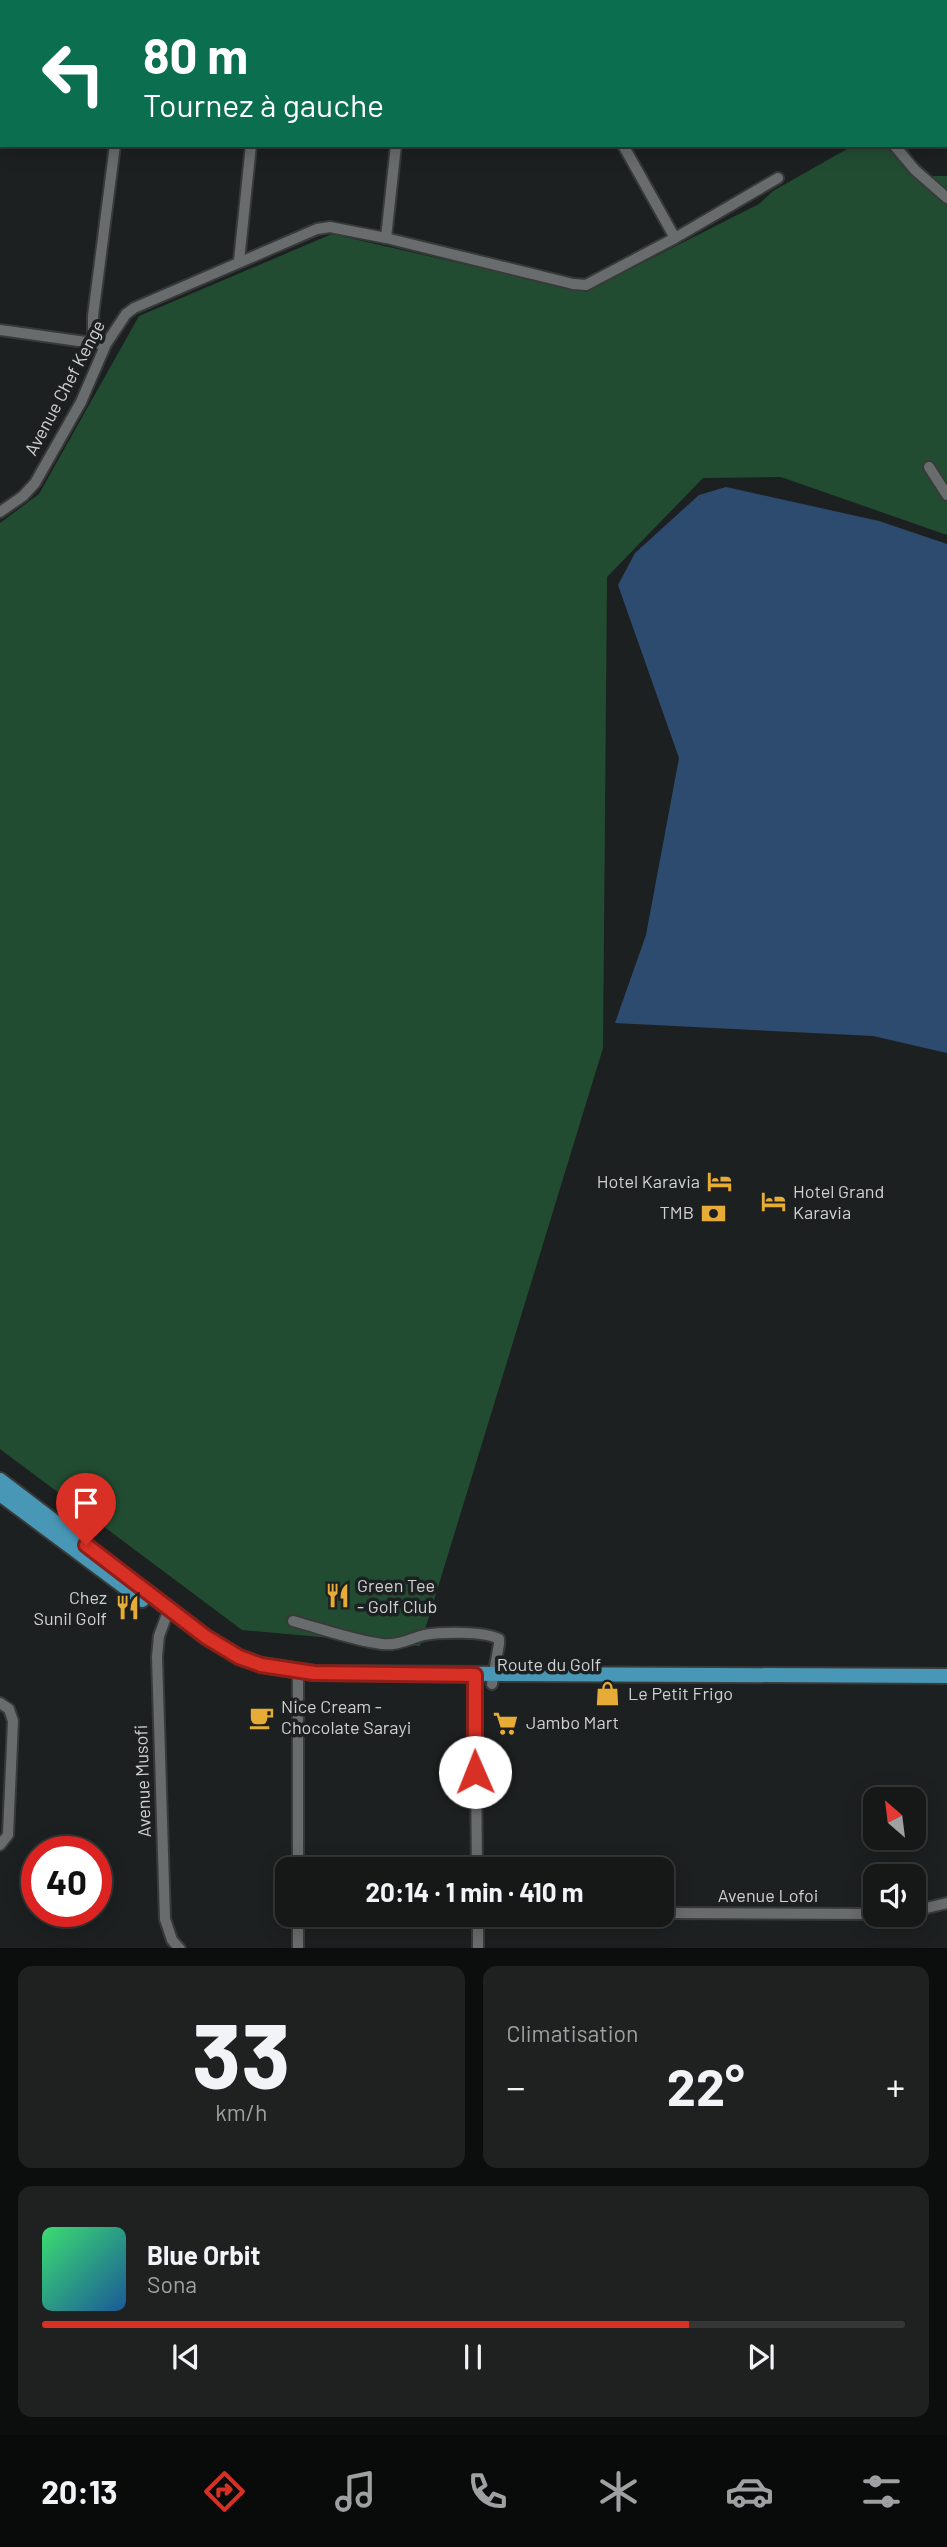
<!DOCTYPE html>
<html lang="fr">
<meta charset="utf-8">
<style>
:root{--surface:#161818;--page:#1f2121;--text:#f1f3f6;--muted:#9ea0a2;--line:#353737;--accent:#d93025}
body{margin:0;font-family:Barlow,sans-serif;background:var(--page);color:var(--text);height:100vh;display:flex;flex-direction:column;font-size:26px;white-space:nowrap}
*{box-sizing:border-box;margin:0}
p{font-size:23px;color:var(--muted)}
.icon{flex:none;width:38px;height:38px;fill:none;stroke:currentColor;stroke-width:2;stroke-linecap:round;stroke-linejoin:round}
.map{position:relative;height:1948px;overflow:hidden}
.sheet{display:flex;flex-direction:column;gap:18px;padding:18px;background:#0c0d0d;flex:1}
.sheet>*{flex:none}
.hud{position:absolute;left:0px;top:0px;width:948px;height:147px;box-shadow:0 4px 18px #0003,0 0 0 2px var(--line);background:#0b6e4f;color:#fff;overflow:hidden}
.needle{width:46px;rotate:332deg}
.fabs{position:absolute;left:863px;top:1787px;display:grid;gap:14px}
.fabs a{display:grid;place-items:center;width:63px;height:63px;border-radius:14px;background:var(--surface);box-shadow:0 4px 18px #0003,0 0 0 2px var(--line);font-size:35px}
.speed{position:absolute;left:21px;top:1836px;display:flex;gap:14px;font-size:35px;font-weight:700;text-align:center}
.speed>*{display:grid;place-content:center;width:91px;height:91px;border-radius:50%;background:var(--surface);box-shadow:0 4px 18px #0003,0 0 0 2px var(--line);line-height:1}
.speed .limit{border:10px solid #d22;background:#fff;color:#111}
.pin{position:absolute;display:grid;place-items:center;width:60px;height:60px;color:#fff;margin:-72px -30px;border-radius:50% 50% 50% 0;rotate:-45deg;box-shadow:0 0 7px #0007}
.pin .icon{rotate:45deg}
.me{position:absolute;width:77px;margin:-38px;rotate:359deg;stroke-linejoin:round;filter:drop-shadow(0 0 5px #0008)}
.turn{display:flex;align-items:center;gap:24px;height:147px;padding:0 28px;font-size:32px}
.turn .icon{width:91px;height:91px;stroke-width:2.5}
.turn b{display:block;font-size:49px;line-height:60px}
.big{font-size:52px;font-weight:700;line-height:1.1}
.sheet .widget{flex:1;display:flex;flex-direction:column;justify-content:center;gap:10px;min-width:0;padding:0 24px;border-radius:14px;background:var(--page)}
.sheet .dial{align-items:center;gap:0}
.dial b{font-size:91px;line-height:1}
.song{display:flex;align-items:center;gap:21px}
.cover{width:84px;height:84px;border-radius:10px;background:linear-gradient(135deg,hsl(140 70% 55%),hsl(210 70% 35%))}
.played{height:7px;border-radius:4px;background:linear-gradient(90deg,var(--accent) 75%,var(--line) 75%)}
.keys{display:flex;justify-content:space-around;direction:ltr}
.heat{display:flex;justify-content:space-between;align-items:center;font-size:38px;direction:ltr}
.sheet .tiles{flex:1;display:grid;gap:18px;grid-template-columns:1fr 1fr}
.widget:last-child{grid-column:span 2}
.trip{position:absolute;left:275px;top:1857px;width:399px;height:70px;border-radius:14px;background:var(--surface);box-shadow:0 4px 18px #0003,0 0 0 2px var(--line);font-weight:700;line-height:70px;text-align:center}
.menu{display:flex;height:112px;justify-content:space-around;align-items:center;background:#090a0a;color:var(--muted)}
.menu .icon{width:49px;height:49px}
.menu .on{color:var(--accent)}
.menu b{font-size:32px;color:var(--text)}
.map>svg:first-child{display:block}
</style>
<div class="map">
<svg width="947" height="1949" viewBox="0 0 947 1949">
<rect width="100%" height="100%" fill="#1d2020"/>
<!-- green -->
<polygon fill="#224c32" points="854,145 905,145 913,158 932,176 947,176 947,535 781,477 703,478 607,577 603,1048 420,1646 242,1630 0,1449 0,523 39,494 139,316 332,234 585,292 759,204 773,191"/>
<!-- water -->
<polygon fill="#2d4b6f" points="726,487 879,521 947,544 947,1053 873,1036 615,1023 646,935 679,758 618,585 635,553 699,495"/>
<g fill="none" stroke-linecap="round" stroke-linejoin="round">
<defs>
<g id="minor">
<polyline points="328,0 340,2"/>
<polyline points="801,0 802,2"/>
<polyline points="130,2 131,0"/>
<polyline points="267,2 267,0"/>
<polyline points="410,2 410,0"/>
<polyline points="623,145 675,238"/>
<polyline points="894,145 915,170 947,198"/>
<polyline points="386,238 396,145"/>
<polyline points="239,261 251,145"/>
<polyline points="0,330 100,344"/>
<polyline points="93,343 93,316 115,145"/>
<polyline points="929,467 947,495"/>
<polyline points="0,512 23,496 35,483 81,402 106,344 126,314 134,308 317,229 330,227 386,238 573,284 586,285 675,238 778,178"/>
<polyline points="169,1609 159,1636 157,1657 165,1919 172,1940 180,1949"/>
<path d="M293,1621C322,1629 352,1640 382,1644C397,1646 409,1639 424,1635C441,1632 484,1631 499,1639V1644L492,1684"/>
<polyline points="298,1672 298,1869"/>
<polyline points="475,1675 477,1869"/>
<polyline points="0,1703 9,1709 13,1721 8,1835 0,1845"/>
<polyline points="914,1911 947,1903"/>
<polyline points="662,1913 875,1914"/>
<polyline points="298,1914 298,1949"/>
<polyline points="478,1914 478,1949"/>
</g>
<g id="major">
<polyline points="0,1480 206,1637 239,1657 261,1665 314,1673 947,1676"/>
<polyline points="0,1494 142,1600"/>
</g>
</defs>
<!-- minor casing -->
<use href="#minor" stroke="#383a3a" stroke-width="14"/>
<!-- major casing -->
<use href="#major" stroke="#383a3a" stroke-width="18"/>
<!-- minor -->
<use href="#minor" stroke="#686c6c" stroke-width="10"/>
<!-- major -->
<use href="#major" stroke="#4997b6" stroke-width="14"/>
</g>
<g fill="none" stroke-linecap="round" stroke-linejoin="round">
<defs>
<polyline id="route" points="86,1545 206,1637 239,1657 261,1665 314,1673 475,1675 475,1772"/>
</defs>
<!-- route casing -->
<use href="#route" stroke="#8d1f18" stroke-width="18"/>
<!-- route -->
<use href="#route" stroke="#d93025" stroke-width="12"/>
</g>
<!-- icons -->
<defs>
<symbol id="hotel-bare" viewBox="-9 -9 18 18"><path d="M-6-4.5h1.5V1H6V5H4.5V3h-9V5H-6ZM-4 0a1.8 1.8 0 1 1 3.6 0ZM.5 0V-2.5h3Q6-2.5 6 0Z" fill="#e7ac36" stroke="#1d2020" stroke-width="2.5" paint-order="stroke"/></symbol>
<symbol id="bank-bare" viewBox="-9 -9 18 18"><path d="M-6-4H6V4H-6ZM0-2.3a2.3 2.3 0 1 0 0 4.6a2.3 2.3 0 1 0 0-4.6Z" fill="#e7ac36" stroke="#1d2020" stroke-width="2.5" paint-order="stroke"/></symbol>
<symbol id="restaurant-bare" viewBox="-9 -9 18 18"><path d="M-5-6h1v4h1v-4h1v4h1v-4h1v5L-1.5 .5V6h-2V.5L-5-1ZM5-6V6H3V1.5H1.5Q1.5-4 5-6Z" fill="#e7ac36" stroke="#1d2020" stroke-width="2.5" paint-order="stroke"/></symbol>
<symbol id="shop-bare" viewBox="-9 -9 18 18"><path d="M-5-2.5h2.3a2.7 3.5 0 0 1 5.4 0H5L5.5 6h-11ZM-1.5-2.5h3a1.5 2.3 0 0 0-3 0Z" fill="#e7ac36" stroke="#1d2020" stroke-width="2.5" paint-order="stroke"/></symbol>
<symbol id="cafe-bare" viewBox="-9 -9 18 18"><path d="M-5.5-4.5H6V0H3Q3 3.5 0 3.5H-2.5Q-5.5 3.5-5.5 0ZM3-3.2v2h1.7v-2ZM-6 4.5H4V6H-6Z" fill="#e7ac36" stroke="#1d2020" stroke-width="2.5" paint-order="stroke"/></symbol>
<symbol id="supermarket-bare" viewBox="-9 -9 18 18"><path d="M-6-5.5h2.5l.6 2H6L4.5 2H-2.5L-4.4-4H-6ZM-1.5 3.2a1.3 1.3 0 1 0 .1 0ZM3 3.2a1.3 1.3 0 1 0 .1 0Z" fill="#e7ac36" stroke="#1d2020" stroke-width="2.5" paint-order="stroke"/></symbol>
</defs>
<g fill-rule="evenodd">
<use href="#hotel-bare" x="702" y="1164" width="35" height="35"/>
<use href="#hotel-bare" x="756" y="1184" width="35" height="35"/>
<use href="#bank-bare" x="696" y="1196" width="35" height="35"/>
<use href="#restaurant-bare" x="320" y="1578" width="35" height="35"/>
<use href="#restaurant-bare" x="110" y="1590" width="35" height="35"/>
<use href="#shop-bare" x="590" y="1676" width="35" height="35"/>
<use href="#cafe-bare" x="244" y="1700" width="35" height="35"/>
<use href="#supermarket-bare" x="488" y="1706" width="35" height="35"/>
</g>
<g text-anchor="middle" stroke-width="7" stroke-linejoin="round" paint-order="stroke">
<!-- street labels -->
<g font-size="18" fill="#d0d1d2" stroke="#1d2020">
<text transform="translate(65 388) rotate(-62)" y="6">Avenue Chef Kenge</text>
<text x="549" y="1671">Route du Golf</text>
<text transform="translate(143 1781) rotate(-92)" y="6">Avenue Musofi</text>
<text x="768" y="1902">Avenue Lofoi</text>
</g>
<!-- poi labels -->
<g font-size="18" fill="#d0d1d2" stroke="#1d2020" text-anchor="start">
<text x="700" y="1188" text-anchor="end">Hotel Karavia</text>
<text x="793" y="1198">Hotel Grand<tspan x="793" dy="21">Karavia</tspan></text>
<text x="694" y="1219" text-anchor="end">TMB</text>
<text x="357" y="1592">Green Tee<tspan x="357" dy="21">- Golf Club</tspan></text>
<text x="107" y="1604" text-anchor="end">Chez<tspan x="107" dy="21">Sunil Golf</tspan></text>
<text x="628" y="1700">Le Petit Frigo</text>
<text x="281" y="1713">Nice Cream -<tspan x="281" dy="21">Chocolate Sarayi</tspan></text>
<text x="526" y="1729">Jambo Mart</text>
</g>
</g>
</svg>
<div class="fabs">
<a><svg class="needle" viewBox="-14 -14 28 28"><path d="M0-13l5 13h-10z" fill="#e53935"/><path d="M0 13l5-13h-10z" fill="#9ea0a2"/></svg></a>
<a><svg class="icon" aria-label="sound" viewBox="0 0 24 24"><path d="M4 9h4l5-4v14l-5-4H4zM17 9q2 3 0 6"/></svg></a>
</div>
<div class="speed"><div class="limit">40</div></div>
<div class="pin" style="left:86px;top:1545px;background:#d93025"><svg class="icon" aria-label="arrive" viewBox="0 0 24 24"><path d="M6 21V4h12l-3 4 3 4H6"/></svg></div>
<svg class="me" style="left:475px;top:1772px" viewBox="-20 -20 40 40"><circle r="19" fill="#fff"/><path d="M0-13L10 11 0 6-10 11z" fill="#d93025"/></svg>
<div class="trip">20:14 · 1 min · 410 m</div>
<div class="hud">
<div class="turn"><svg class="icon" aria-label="left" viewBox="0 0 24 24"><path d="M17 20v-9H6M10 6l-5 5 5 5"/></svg><div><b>80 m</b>Tournez à gauche</div></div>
</div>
</div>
<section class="sheet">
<div class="tiles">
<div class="widget dial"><b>33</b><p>km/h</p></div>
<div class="widget"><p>Climatisation</p>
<div class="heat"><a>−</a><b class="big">22°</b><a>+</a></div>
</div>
<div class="widget">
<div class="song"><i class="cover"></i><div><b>Blue Orbit</b><p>Sona</p></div></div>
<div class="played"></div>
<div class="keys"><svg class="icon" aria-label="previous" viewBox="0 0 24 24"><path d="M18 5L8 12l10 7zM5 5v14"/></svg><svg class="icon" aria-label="pause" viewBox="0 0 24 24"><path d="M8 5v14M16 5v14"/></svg><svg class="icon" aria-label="next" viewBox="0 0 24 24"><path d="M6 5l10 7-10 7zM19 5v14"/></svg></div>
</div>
</div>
</section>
<nav class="menu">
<b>20:13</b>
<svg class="icon on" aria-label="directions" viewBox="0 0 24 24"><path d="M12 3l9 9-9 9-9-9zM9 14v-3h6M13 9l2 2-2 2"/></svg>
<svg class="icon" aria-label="music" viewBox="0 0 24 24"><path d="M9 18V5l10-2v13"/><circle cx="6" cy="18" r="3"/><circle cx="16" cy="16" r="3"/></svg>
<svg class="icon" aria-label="phone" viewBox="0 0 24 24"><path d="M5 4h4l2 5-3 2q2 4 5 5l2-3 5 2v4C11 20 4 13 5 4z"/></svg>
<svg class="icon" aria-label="climate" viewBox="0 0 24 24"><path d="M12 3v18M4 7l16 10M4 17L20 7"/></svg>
<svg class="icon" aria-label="car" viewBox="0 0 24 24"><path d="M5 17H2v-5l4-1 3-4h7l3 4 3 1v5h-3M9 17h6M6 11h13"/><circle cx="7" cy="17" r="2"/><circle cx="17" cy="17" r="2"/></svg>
<svg class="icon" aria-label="filters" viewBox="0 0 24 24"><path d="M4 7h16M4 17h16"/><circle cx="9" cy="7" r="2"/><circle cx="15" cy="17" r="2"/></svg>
</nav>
